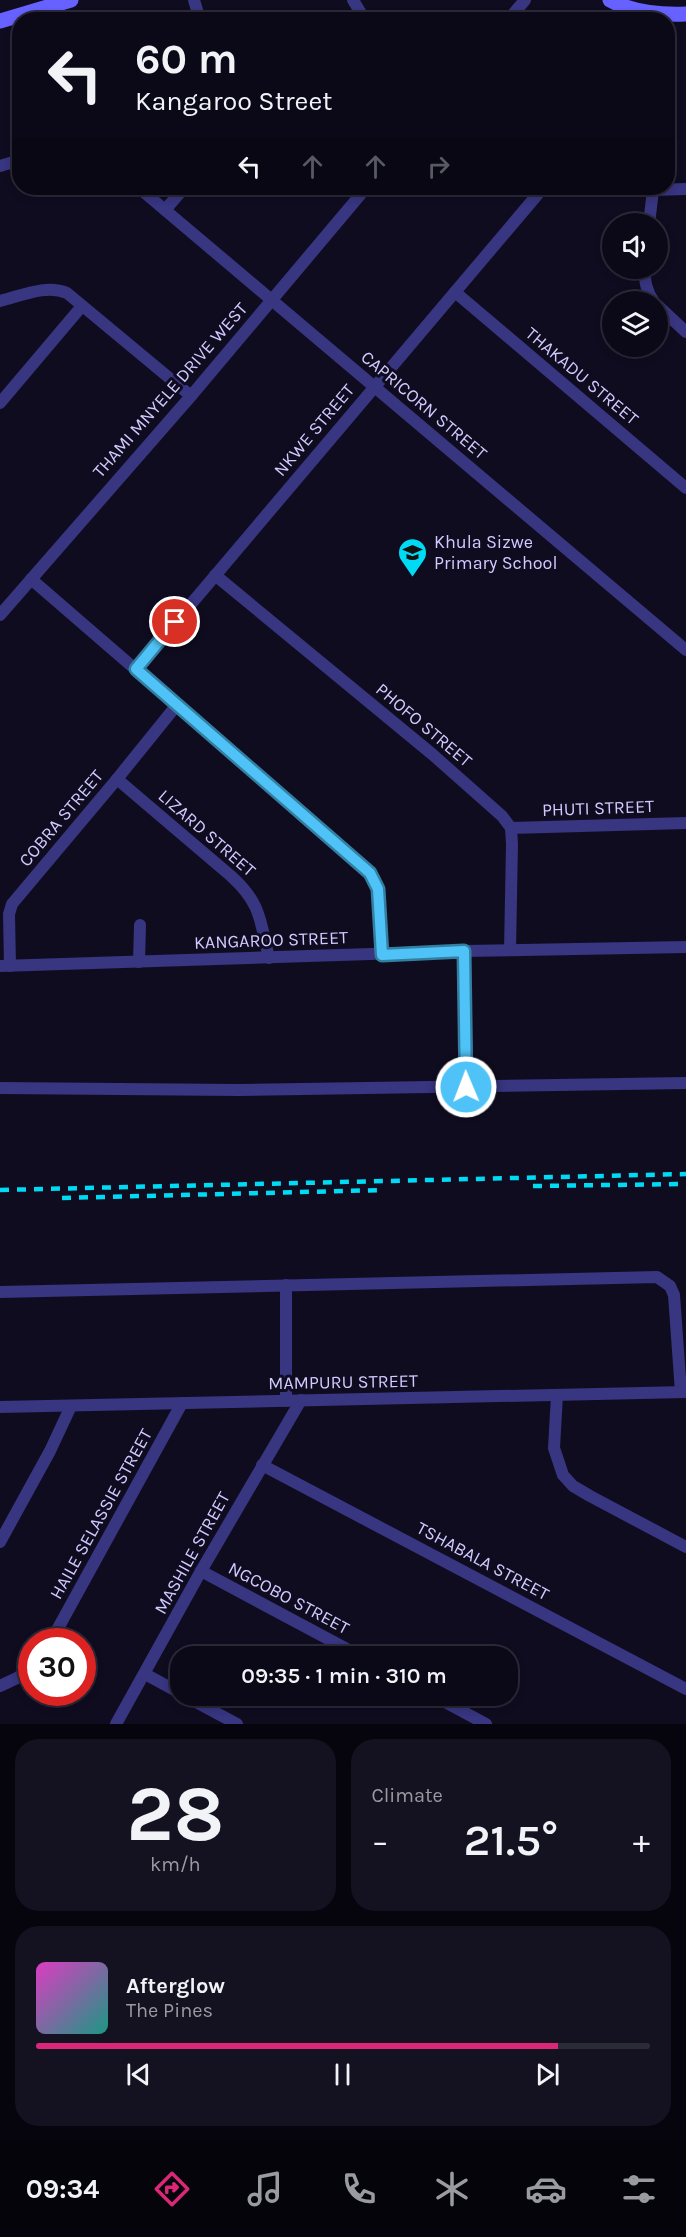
<!DOCTYPE html>
<meta charset="utf-8">
<style>
:root{--surface:#0b0918;--page:#141221;--text:#f1f3f6;--muted:#9a9aa2;--line:#2b2a37;--accent:#db2777}
body{margin:0;font-family:Karla,sans-serif;background:var(--page);color:var(--text);height:100vh;display:flex;flex-direction:column;font-size:22px;white-space:nowrap}
*{box-sizing:border-box;margin:0}
p{font-size:20px;color:var(--muted)}
.icon{flex:none;width:33px;height:33px;fill:none;stroke:currentColor;stroke-width:2;stroke-linecap:round;stroke-linejoin:round}
.map{position:relative;height:1724px;overflow:hidden}
.side{display:flex;flex-direction:column;gap:15px;padding:15px;background:#06050d;flex:1}
.side>*{flex:none}
.top-card{position:absolute;left:12px;top:12px;width:663px;height:183px;border-radius:24px;box-shadow:0 3px 9px #0003,0 0 0 2px var(--line);background:#0b0918;color:var(--text);overflow:hidden}
.controls{position:absolute;left:602px;top:213px;display:grid;gap:12px}
.controls a{display:grid;place-items:center;width:66px;height:66px;border-radius:50%;background:var(--surface);box-shadow:0 3px 9px #0003,0 0 0 2px var(--line);font-size:30px}
.speed{position:absolute;left:18px;top:1628px;display:flex;gap:12px;font-size:30px;font-weight:700;text-align:center}
.speed>*{display:grid;place-content:center;width:78px;height:78px;border-radius:50%;background:var(--surface);box-shadow:0 3px 9px #0003,0 0 0 2px var(--line);line-height:1}
.speed .limit{border:9px solid #d22;background:#fff;color:#111}
.pin{position:absolute;display:grid;place-items:center;width:51px;height:51px;color:#fff;margin:-26px;border:3px solid #fff;border-radius:50%;box-shadow:0 2px 6px #0007}
.me{position:absolute;width:66px;margin:-33px;rotate:359deg;stroke-linejoin:round;filter:drop-shadow(0 0 4px #0008)}
.turn{display:flex;align-items:center;gap:21px;height:126px;padding:0 24px;font-size:27px}
.turn .icon{width:78px;height:78px;stroke-width:2.5}
.turn b{display:block;font-size:42px;line-height:51px}
.lanes{display:flex;align-items:center;height:57px;padding:0 24px;background:#0003;justify-content:center;gap:30px;direction:ltr}
.lanes .off{opacity:.35}
.big{font-size:45px;font-weight:600;line-height:1.1}
.side .widget{flex:1;display:flex;flex-direction:column;justify-content:center;gap:9px;min-width:0;padding:0 21px;border-radius:24px;background:var(--page)}
.side .dial{align-items:center;gap:0}
.dial b{font-size:78px;line-height:1}
.song{display:flex;align-items:center;gap:18px}
.cover{width:72px;height:72px;border-radius:9px;background:linear-gradient(135deg,hsl(310 70% 55%),hsl(170 70% 35%))}
.played{height:6px;border-radius:3px;background:linear-gradient(90deg,var(--accent) 85%,var(--line) 85%)}
.keys{display:flex;justify-content:space-around;direction:ltr}
.heat{display:flex;justify-content:space-between;align-items:center;font-size:33px;direction:ltr}
.side .tiles{flex:1;display:grid;gap:15px;grid-template-columns:1fr 1fr}
.widget:last-child{grid-column:span 2}
.trip{position:absolute;left:170px;top:1646px;width:348px;height:60px;border-radius:24px;background:var(--surface);box-shadow:0 3px 9px #0003,0 0 0 2px var(--line);font-weight:600;line-height:60px;text-align:center}
.dock{display:flex;height:96px;justify-content:space-around;align-items:center;background:#04040a;color:var(--muted)}
.dock .icon{width:42px;height:42px}
.dock .current{color:var(--accent)}
.dock b{font-size:27px;color:var(--text)}
.map>svg:first-child{display:block}
</style>
<div class="map">
<svg width="686" height="1724" viewBox="0 0 686 1724">
<rect width="100%" height="100%" fill="#0f0c20"/>
<g fill="none" stroke-linecap="round" stroke-linejoin="round">
<!-- street -->
<g stroke="#383581" stroke-width="12">
<polyline points="194,0 200,20"/>
<polyline points="353,0 365,20"/>
<polyline points="508,20 525,0"/>
<polyline points="0,166 20,160"/>
<polyline points="139,188 686,650"/>
<polyline points="634,188 653,190 686,189"/>
<polyline points="165,210 184,188"/>
<polyline points="649,224 653,190"/>
<path d="M644,268C645,281 646,291 654,302"/>
<polyline points="455,292 686,488"/>
<path d="M0,301C21,296 46,284 67,293L191,396"/>
<polyline points="657,305 686,332"/>
<polyline points="0,403 82,306"/>
<polyline points="215,575 432,754 502,816 511,828 512,844 510,950"/>
<polyline points="31,579 364,867 374,878 378,889 382,955"/>
<polyline points="0,615 191,396 366,188"/>
<polyline points="136,669 543,188"/>
<path d="M117,779L231,876C261,903 260,920 269,958"/>
<polyline points="511,828 686,823"/>
<polyline points="464,951 466,1087"/>
<polyline points="139,962 140,925"/>
<polyline points="0,966 464,951 686,947"/>
<polyline points="10,966 9,914 12,904 117,779 176,706"/>
<polyline points="0,1088 239,1090 686,1083"/>
<polyline points="0,1292 657,1277 670,1286 674,1295 681,1392"/>
<polyline points="557,1395 554,1448 563,1475 573,1486 590,1496 686,1547"/>
<polyline points="286,1401 286,1285"/>
<polyline points="0,1407 686,1392"/>
<polyline points="262,1465 686,1689"/>
<polyline points="0,1542 50,1451 71,1406"/>
<polyline points="201,1571 360,1656"/>
<polyline points="51,1641 182,1403"/>
<polyline points="145,1674 180,1693"/>
<polyline points="0,1686 17,1678 32,1667"/>
<polyline points="183,1695 237,1724"/>
<polyline points="432,1695 486,1724"/>
<polyline points="116,1724 201,1571 301,1400"/>
</g>
<!-- secondary -->
<g stroke="#6661ff" stroke-width="15">
<path d="M610,0C633,13 660,15 686,14"/>
<polyline points="0,21 71,0"/>
</g>
<!-- rail -->
<g stroke="#00dbf5" stroke-width="4.5" stroke-dasharray="9 8" stroke-linecap="butt">
<polyline points="533,1186 686,1184"/>
<polyline points="0,1190 686,1174"/>
<polyline points="62,1198 383,1190"/>
</g>
</g>
<g fill="none" stroke-linecap="round" stroke-linejoin="round">
<defs>
<polyline id="route" points="175,622 136,669 370,873 378,889 382,955 464,951 466,1087"/>
</defs>
<!-- route casing -->
<use href="#route" stroke="#337fa1" stroke-width="15"/>
<!-- route -->
<use href="#route" stroke="#4fc3f7" stroke-width="10"/>
</g>
<!-- icons -->
<defs>
<symbol id="school-pin" viewBox="-11 -11 22 30"><path d="M0 17L-7.5 6A9.5 9.5 0 1 1 7.5 6Z" fill="#00dbf5" stroke="#0f0c20"/><path d="M0-5L7-2L0 1L-7-2ZM-4 1L0 2.5L4 1V4Q0 6-4 4Z" fill="#111"/></symbol>
</defs>
<g fill-rule="evenodd">
<use href="#school-pin" x="396" y="536" width="33" height="45"/>
</g>
<g text-anchor="middle" stroke-width="6" stroke-linejoin="round" paint-order="stroke">
<!-- street labels -->
<g font-size="18" fill="#d1caff" stroke="#0f0c20">
<text transform="translate(582 376) rotate(40)" y="6">THAKADU STREET</text>
<text transform="translate(170 390) rotate(-49)" y="6">THAMI MNYELE DRIVE WEST</text>
<text transform="translate(424 405) rotate(40)" y="6">CAPRICORN STREET</text>
<text transform="translate(314 430) rotate(-50)" y="6">NKWE STREET</text>
<text transform="translate(424 725) rotate(40)" y="6">PHOFO STREET</text>
<text transform="translate(598 808) rotate(-2)" y="6">PHUTI STREET</text>
<text transform="translate(61 818) rotate(-50)" y="6">COBRA STREET</text>
<text transform="translate(207 833) rotate(41)" y="6">LIZARD STREET</text>
<text transform="translate(271 940) rotate(-2)" y="6">KANGAROO STREET</text>
<text transform="translate(343 1382) rotate(-1)" y="6">MAMPURU STREET</text>
<text transform="translate(101 1514) rotate(-61)" y="6">HAILE SELASSIE STREET</text>
<text transform="translate(192 1553) rotate(-61)" y="6">MASHILE STREET</text>
<text transform="translate(483 1561) rotate(28)" y="6">TSHABALA STREET</text>
<text transform="translate(289 1598) rotate(28)" y="6">NGCOBO STREET</text>
</g>
<!-- poi labels -->
<g font-size="18" fill="#d1caff" stroke="#0f0c20" text-anchor="start">
<text x="434" y="548">Khula Sizwe<tspan x="434" dy="21">Primary School</tspan></text>
</g>
</g>
</svg>
<div class="controls">
<a><svg class="icon" aria-label="sound" viewBox="0 0 24 24"><path d="M4 9h4l5-4v14l-5-4H4zM17 9q2 3 0 6"/></svg></a>
<a><svg class="icon" aria-label="layers" viewBox="0 0 24 24"><path d="M12 4l9 5-9 5-9-5zM3 14l9 5 9-5"/></svg></a>
</div>
<div class="speed"><div class="limit">30</div></div>
<div class="pin" style="left:175px;top:622px;background:#d93025"><svg class="icon" aria-label="arrive" viewBox="0 0 24 24"><path d="M6 21V4h12l-3 4 3 4H6"/></svg></div>
<svg class="me" style="left:466px;top:1087px" viewBox="-20 -20 40 40"><circle r="17" fill="#4fc3f7" stroke="#fff" stroke-width="3"/><path d="M0-11L8 9 0 5-8 9z" fill="#fff"/></svg>
<div class="trip">09:35 · 1 min · 310 m</div>
<div class="top-card">
<div class="turn"><svg class="icon" aria-label="left" viewBox="0 0 24 24"><path d="M17 20v-9H6M10 6l-5 5 5 5"/></svg><div><b>60 m</b>Kangaroo Street</div></div>
<div class="lanes"><svg class="icon" aria-label="left" viewBox="0 0 24 24"><path d="M17 20v-9H6M10 6l-5 5 5 5"/></svg><svg class="icon off" aria-label="ahead" viewBox="0 0 24 24"><path d="M12 20V5M6 11l6-6 6 6"/></svg><svg class="icon off" aria-label="ahead" viewBox="0 0 24 24"><path d="M12 20V5M6 11l6-6 6 6"/></svg><svg class="icon off" aria-label="right" viewBox="0 0 24 24"><path d="M7 20v-9h11M14 6l5 5-5 5"/></svg></div>
</div>
</div>
<section class="side">
<div class="tiles">
<div class="widget dial"><b>28</b><p>km/h</p></div>
<div class="widget"><p>Climate</p>
<div class="heat"><a>−</a><b class="big">21.5°</b><a>+</a></div>
</div>
<div class="widget">
<div class="song"><i class="cover"></i><div><b>Afterglow</b><p>The Pines</p></div></div>
<div class="played"></div>
<div class="keys"><svg class="icon" aria-label="previous" viewBox="0 0 24 24"><path d="M18 5L8 12l10 7zM5 5v14"/></svg><svg class="icon" aria-label="pause" viewBox="0 0 24 24"><path d="M8 5v14M16 5v14"/></svg><svg class="icon" aria-label="next" viewBox="0 0 24 24"><path d="M6 5l10 7-10 7zM19 5v14"/></svg></div>
</div>
</div>
</section>
<nav class="dock">
<b>09:34</b>
<svg class="icon current" aria-label="directions" viewBox="0 0 24 24"><path d="M12 3l9 9-9 9-9-9zM9 14v-3h6M13 9l2 2-2 2"/></svg>
<svg class="icon" aria-label="music" viewBox="0 0 24 24"><path d="M9 18V5l10-2v13"/><circle cx="6" cy="18" r="3"/><circle cx="16" cy="16" r="3"/></svg>
<svg class="icon" aria-label="phone" viewBox="0 0 24 24"><path d="M5 4h4l2 5-3 2q2 4 5 5l2-3 5 2v4C11 20 4 13 5 4z"/></svg>
<svg class="icon" aria-label="climate" viewBox="0 0 24 24"><path d="M12 3v18M4 7l16 10M4 17L20 7"/></svg>
<svg class="icon" aria-label="car" viewBox="0 0 24 24"><path d="M5 17H2v-5l4-1 3-4h7l3 4 3 1v5h-3M9 17h6M6 11h13"/><circle cx="7" cy="17" r="2"/><circle cx="17" cy="17" r="2"/></svg>
<svg class="icon" aria-label="filters" viewBox="0 0 24 24"><path d="M4 7h16M4 17h16"/><circle cx="9" cy="7" r="2"/><circle cx="15" cy="17" r="2"/></svg>
</nav>
